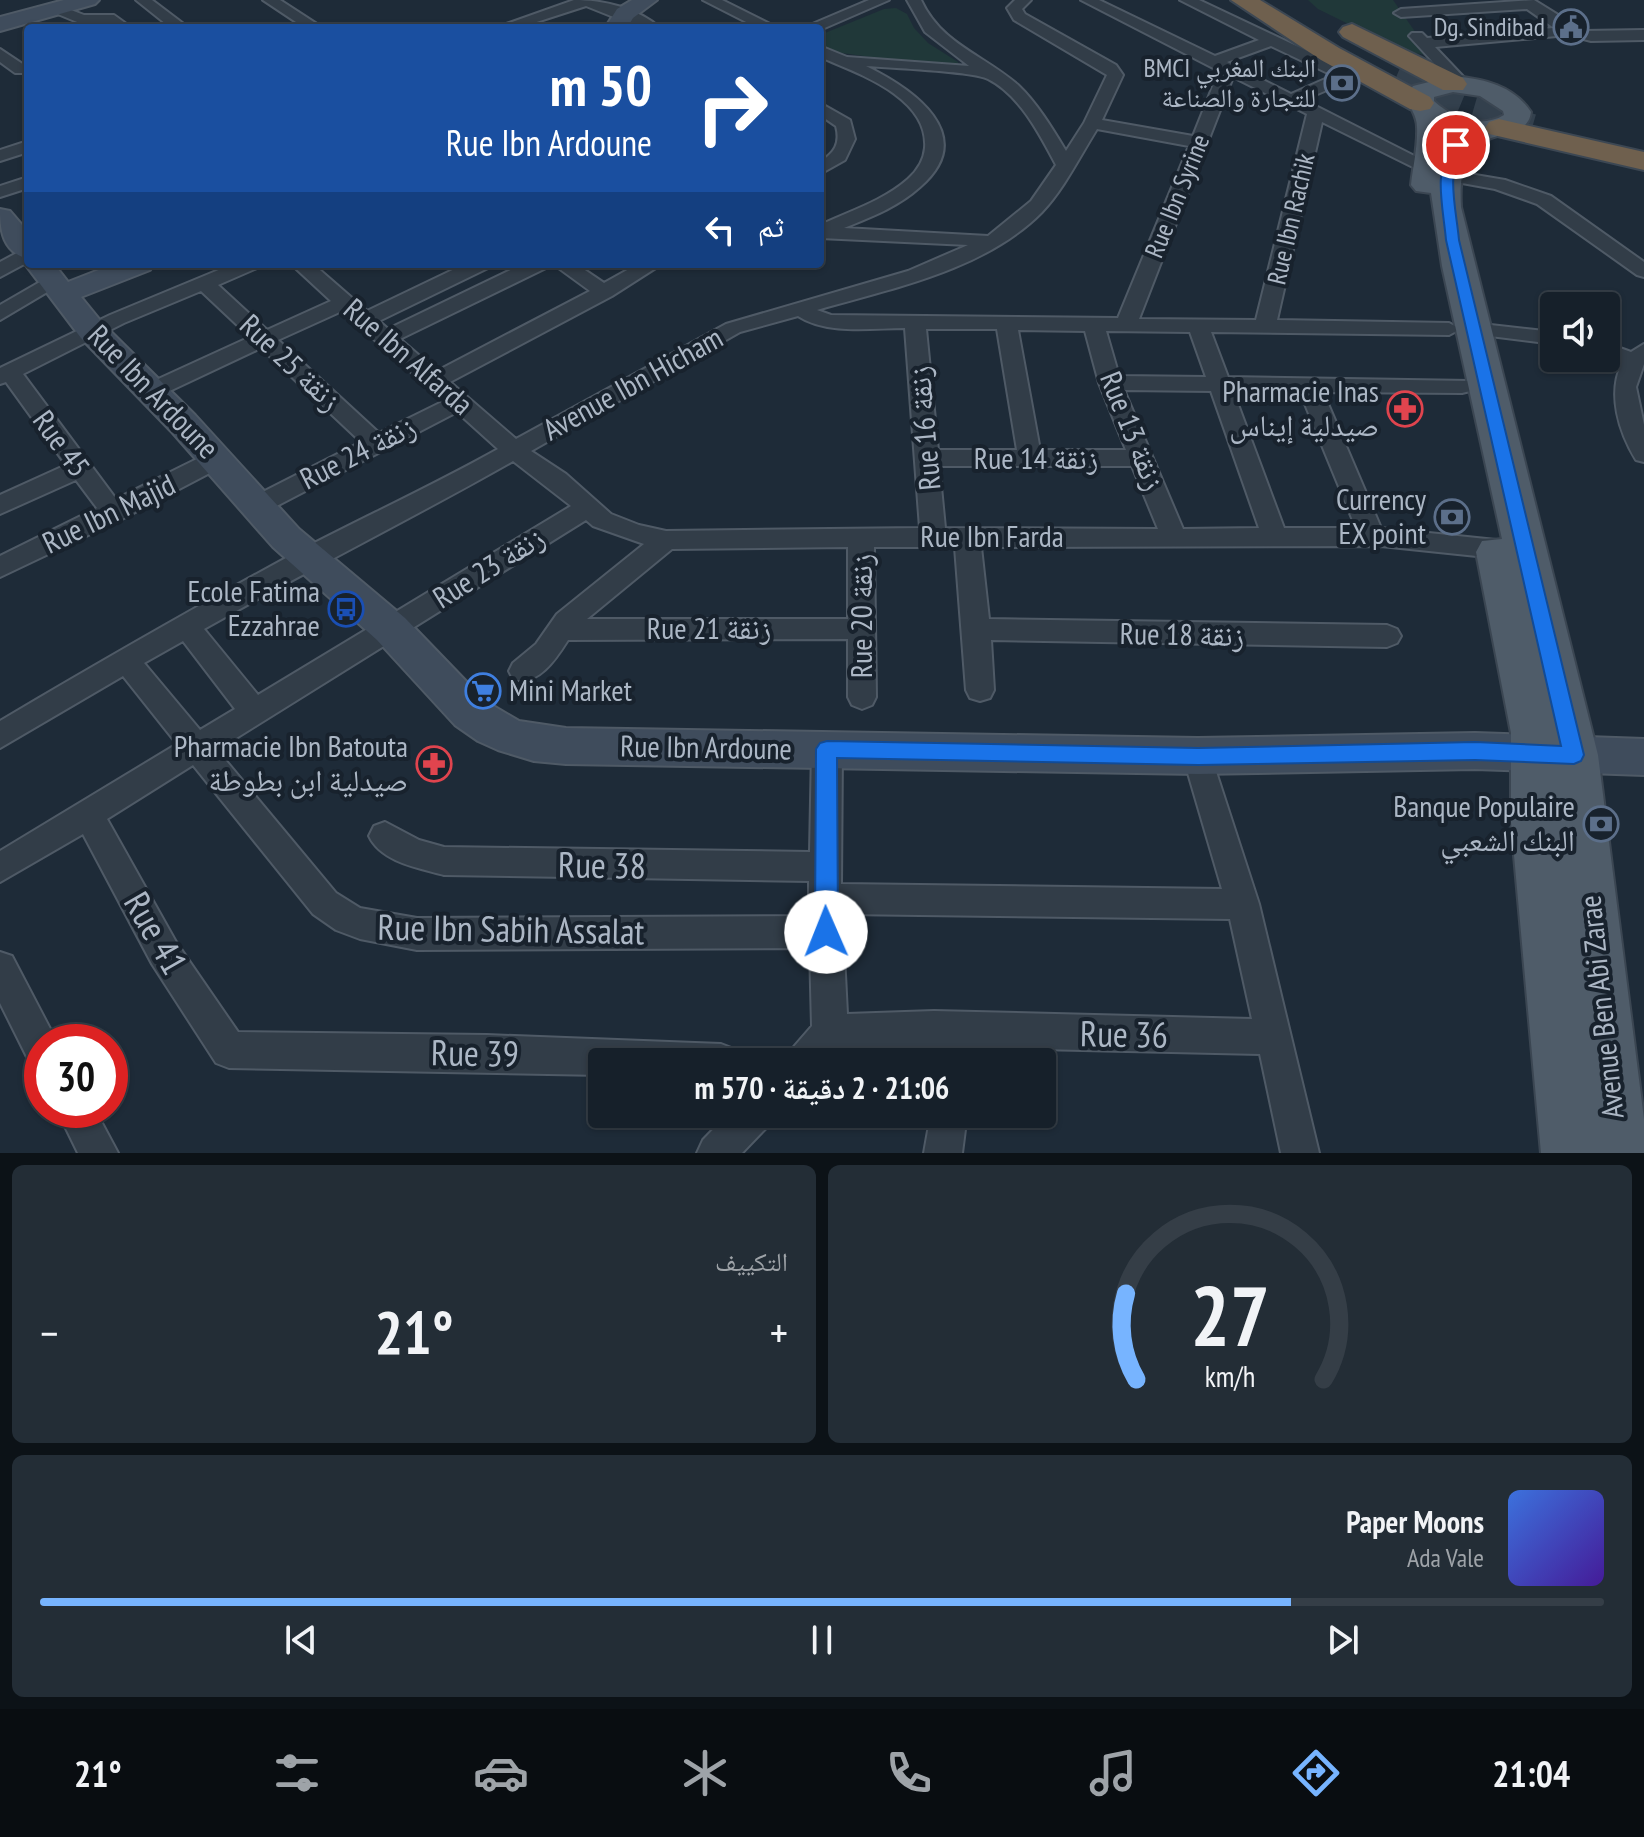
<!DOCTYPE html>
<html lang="ar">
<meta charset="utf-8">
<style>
:root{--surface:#16202a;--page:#232d36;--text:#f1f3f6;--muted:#9ea3a8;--line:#353e47;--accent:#77b4ff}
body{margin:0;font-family:"PT Sans Narrow","Noto Naskh Arabic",sans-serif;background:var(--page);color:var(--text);direction:rtl;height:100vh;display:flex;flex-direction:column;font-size:30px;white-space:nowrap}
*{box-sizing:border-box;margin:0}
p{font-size:26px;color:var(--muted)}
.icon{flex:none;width:44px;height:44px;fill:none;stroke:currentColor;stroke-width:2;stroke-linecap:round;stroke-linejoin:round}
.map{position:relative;height:1153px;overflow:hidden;direction:ltr}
.side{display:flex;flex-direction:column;gap:12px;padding:12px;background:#0c1217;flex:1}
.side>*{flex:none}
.hud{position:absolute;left:24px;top:24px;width:800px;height:244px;border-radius:8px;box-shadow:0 2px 6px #0004,0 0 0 2px var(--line);direction:rtl;background:#1a4fa0;color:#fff;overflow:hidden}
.buttons{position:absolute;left:1540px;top:292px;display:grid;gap:16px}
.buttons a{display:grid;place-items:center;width:80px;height:80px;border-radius:8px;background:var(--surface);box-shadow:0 2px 6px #0004,0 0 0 2px var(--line);font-size:40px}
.speed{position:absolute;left:24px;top:1024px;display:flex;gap:16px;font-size:40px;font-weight:700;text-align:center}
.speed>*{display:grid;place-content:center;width:104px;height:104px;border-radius:50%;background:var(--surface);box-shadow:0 2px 6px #0004,0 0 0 2px var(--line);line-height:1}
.speed .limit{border:12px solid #d22;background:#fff;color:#111}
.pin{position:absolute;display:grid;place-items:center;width:68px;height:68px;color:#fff;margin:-34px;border:4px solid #fff;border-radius:50%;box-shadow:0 2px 8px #0007}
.me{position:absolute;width:88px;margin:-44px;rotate:359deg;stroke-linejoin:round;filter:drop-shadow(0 0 6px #0008)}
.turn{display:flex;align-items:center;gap:28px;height:168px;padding:0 40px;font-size:36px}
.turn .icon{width:104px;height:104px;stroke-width:2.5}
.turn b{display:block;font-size:56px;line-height:68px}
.then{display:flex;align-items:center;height:76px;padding:0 40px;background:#0003;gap:16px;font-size:30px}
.big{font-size:60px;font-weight:700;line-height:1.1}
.side .tile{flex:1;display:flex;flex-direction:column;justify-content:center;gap:12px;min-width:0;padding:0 28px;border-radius:12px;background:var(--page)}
.side .dial{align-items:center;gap:0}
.dial svg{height:208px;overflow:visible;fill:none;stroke:var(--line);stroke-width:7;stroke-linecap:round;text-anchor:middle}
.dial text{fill:var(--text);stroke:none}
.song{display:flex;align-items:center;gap:24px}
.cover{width:96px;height:96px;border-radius:12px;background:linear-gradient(135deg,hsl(220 70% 55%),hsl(260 70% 35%))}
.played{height:8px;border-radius:4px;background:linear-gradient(90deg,var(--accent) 80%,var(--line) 80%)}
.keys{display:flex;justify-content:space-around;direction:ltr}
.heat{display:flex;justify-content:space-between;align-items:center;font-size:44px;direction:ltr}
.side .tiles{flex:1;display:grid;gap:12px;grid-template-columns:1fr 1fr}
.tile:last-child{grid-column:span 2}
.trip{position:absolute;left:588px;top:1048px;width:468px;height:80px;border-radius:8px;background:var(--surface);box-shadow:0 2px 6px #0004,0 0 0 2px var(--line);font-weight:700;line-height:80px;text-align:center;direction:rtl}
.menu{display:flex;height:128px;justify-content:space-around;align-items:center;background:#090d11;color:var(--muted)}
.menu .icon{width:56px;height:56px}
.menu .active{color:var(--accent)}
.menu b{font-size:36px;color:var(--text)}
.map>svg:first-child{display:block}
</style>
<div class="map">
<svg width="1644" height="1153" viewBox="0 0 1644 1153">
<rect width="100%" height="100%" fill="#1e2b38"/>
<!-- green -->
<g fill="#203839">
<polygon points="1308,0 1393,0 1432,56 1403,51 1318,9"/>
<polygon points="896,8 907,14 914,28 928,43 958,62 958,66 951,68 820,50 820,35 884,9"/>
</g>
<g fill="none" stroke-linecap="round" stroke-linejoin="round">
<!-- highway-tunnel -->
<polyline stroke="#33404d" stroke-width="28" stroke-dasharray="28 14" stroke-linecap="butt" points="1395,80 1460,107 1532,128"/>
<defs>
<g id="street">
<polygon points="136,0 152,0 189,28 171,28"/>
<polygon points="263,0 280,0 323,28 305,28"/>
<path d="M574,0C603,0 638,8 660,28H641L586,6L518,28H495Z"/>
<polygon points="703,0 722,0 778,28 758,28"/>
<polygon points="869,0 889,0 820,30 803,28"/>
<path d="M907,0H921C941,44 984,55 1018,85C1037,103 1052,128 1066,151L1084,123L1107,75L1014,20L1007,8L1015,0H1031L1022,9L1025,14L1116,65L1123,75L1102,120L1193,136L1219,71L1081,0H1099L1215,56L1259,40L1180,0H1199L1347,70L1349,73L1345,82L1304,100L1436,167L1433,171H1421L1322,122L1277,320L1449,323L1460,329L1449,335L1211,332L1228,377L1470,381L1473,386L1470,391L1462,393L1323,392L1381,528L1496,540L1505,542L1509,549L1505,556L1496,558L1381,546L981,547L989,619L1387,625L1397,629L1401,636L1397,643L1387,647L991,640L994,690L990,698L980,701L970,698L966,690L955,547H874L876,697L872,705L862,709L852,705L848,697V639L568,640C556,659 538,687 513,679L509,671L513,663L536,644L557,614L644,544L593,526L586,520L217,750L336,893L360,908L417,918L809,916V881L444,875C419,868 381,862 369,836L374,826L385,822L419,840L444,847L810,852L812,749L817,740L827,737L837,740L842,749L841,884L1222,889L1183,756L1188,747L1198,743L1208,747L1259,904L1319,1153H1281L1260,1054L956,1047L959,1062H923L920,1047L838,1049L828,1062H787L792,1049L812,1026L810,948L417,950L360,939L336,930L313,914L193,765L107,819L176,942L238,1032L487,1035L721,1044L734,1049L739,1062H602V1075L229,1068L216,1063L152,964L83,834L0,882V851L177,744L123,676L0,748V721C98,663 197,606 297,552C364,517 432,486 498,449L457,412L267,511L258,514L249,511L246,505L249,499L361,442L261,348L159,396H143L140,391L143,386L250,337L201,291L124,323L23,374L116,499L209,453H225L229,459L225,465L122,519L0,577V556L97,508L76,480L0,514V495L66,465L6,382L0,384V368L110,315L233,264H260L257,268L218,285L267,330L331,301L291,264H313L367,311L465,264H491L488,268L379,321L388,329L523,264H549L546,268L400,339L437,371L590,291L553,264H576L604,283L638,264H662L612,296L450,382L516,439L726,324L908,271L968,245L820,238V225C850,211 883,201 908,179C917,171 924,160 925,148C929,97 857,73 820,57V46L847,57L969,66L925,32ZM1271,46L1332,75V76L1291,94L1227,62ZM866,66C889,68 973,71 988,79C1020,95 1040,135 1056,165L1031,201L988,236L844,228C871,217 898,207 920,187C980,135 913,89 866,66ZM1233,77L1307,114L1256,320L1139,319ZM1097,129L1189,146L1118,318L831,315L817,310C893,288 985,270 1042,212C1064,189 1080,156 1097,129ZM342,311L444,401L379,433L278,340ZM798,316C827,335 872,328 905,328L920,528L666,531L639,525L611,514L566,474L531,451L740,332ZM926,329H997L1017,450H938ZM1018,330L1085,331L1099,383L1126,450H1040ZM1106,331L1190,332L1206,377L1119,376ZM1124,390L1211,391L1259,528L1183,529ZM1233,391L1300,392L1356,528H1284ZM513,461L571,506L258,695L204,629C306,571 411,519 513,461ZM939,466H1132L1158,529L945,528ZM848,547V619H587L672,549ZM183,641L235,709L200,730L144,663ZM842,914L1230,919L1252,1019L934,1011L847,1014Z"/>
<polygon points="1534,0 1584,31 1644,30 1644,40 1591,41 1568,35 1435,47 1471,85 1463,90 1457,88 1409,36 1412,33 1422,33 1427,38 1554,28 1527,9 1401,17 1394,13 1401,9"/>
<polygon points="58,5 84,15 114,15 132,28 114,28 106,23 82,24 53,12 51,9"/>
<polygon points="0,49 27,67 27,73 15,73 0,62"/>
<path d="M820,103L850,120L855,139L845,160L820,174V162C834,153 841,144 836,126L820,115Z"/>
<polygon points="28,141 28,152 0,161 0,150"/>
<polygon points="1446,170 1505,180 1551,196 1644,262 1644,277 1637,275 1537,204 1495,189 1440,179 1437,175 1440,171"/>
<polygon points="28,177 28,188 0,197 0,186"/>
<polygon points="28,247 28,262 0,277 0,262"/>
<polygon points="52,275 59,277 62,281 59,285 0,320 0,305"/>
<polygon points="1473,323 1554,332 1554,344 1466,333 1462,329"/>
<path d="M1606,343L1631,352L1644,344V364L1636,387L1644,425V462L1636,460C1619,432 1607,394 1622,363L1606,357Z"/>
<polygon points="0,952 12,956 57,1042 42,1042 42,1066 29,1061 0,1003"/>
<polygon points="57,1110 95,1110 118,1153 78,1153"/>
<polygon points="728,1114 772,1114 767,1127 742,1153 697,1153 703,1140"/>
<polygon points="931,1114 967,1114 962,1153 924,1153"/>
</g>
<g id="secondary">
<polygon points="64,0 99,0 95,4 0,31 0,17"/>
<polygon points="632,0 657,0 633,18 627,28 605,28 617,9"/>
<path d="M0,209L10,211L28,232V259C3,252 0,231 0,209Z"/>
<polygon points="28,259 28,264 54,264 68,282 114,264 154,264 150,270 81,297 103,324 195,415 299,529 405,618 485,701 519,721 566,728 1198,738 1475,733 1644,739 1644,775 1475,769 1198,774 566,764 534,761 498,750 478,741 455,725 377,640 273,547 171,431 81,338 25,264"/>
</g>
<path id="primary" d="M1453,76C1484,79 1513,85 1531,112C1526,152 1455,109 1461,207L1598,755L1644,1119V1153H1541L1511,822V733L1476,552L1482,541L1502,539L1442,266L1431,193L1416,191L1411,185C1413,166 1418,146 1417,127C1417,110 1401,103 1413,86ZM1453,92L1480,96L1503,111L1504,115C1481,129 1452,118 1434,101V97ZM1444,130L1457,134L1443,148Z"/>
<g id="highway">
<polygon points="1231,0 1260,0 1339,48 1430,97 1434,103 1430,109 1420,111 1410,109 1321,60"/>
<polygon points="1352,24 1463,78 1467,84 1463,90 1443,90 1343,37 1339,32 1343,27"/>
<polygon points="1499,119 1644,152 1644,170 1489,134 1485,128 1489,122"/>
</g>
</defs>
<!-- street casing -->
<use href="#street" stroke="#4f5a66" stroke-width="4"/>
<!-- secondary casing -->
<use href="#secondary" stroke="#4f5a66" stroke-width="4"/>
<!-- primary casing -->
<use href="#primary" stroke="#3b4652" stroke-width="4"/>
<!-- highway casing -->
<use href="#highway" stroke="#3c4753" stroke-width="4"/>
<!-- street -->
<use href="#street" fill="#323d48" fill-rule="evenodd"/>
<!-- secondary -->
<use href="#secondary" fill="#3f4c5c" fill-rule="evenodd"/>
<!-- primary -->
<use href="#primary" fill="#4f5c69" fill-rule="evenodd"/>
<!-- highway -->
<use href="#highway" fill="#6f604e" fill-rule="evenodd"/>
</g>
<!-- route -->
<path fill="#1a73e8" stroke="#114b97" stroke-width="2" d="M1452,142L1462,145C1446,174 1456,208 1459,240L1584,755L1581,761L1574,764L1475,760L1198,765L837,758L838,932L834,940L826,943L818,940L815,932L816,749L820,743L827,741L1198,748L1475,742L1561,746L1446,240C1443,206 1433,172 1452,142Z"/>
<!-- icons -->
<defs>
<symbol id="civic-ring" viewBox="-11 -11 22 22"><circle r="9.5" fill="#18222d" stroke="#5c6f8a" stroke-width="1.5"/><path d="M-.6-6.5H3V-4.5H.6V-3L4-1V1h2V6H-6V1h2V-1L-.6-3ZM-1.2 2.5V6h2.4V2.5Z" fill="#5c6f8a"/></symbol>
<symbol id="bank-ring" viewBox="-11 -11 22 22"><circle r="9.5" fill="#18222d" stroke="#5c6f8a" stroke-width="1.5"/><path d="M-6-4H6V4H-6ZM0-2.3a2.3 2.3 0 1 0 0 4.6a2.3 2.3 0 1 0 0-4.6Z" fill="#5c6f8a"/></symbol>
<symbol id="pharmacy-ring" viewBox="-11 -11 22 22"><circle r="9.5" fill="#18222d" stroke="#e0444e" stroke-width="1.5"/><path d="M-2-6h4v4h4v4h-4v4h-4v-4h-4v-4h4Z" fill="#e0444e"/></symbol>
<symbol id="bus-ring" viewBox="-11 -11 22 22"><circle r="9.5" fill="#18222d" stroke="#1a4fb4" stroke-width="1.5"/><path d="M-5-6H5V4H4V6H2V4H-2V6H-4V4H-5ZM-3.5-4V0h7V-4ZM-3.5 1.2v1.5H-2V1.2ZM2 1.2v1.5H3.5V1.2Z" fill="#1a4fb4"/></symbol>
<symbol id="supermarket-ring" viewBox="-11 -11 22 22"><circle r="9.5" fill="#18222d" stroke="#3f7fe0" stroke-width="1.5"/><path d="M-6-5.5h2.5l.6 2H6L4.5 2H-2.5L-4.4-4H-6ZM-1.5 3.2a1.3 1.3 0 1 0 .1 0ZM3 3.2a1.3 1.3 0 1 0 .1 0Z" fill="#3f7fe0"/></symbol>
</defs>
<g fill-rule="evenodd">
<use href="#civic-ring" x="1551" y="7" width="40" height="40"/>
<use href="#bank-ring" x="1322" y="63" width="40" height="40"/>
<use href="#pharmacy-ring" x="1385" y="389" width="40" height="40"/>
<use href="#bank-ring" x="1432" y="497" width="40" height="40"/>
<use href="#bus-ring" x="326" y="589" width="40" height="40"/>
<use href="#supermarket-ring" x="463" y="671" width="40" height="40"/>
<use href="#pharmacy-ring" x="414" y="744" width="40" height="40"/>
<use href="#bank-ring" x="1581" y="804" width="40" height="40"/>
</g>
<g text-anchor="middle" stroke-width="8" stroke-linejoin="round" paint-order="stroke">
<!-- far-poi labels -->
<g font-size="26" fill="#acb7c5" stroke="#18222d" text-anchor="end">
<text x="1545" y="36">Dg. Sindibad</text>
<text x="1316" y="77">BMCI البنك المغربي<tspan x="1316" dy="30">للتجارة والصناعة</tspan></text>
</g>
<!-- far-street labels -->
<g font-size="26" fill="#acb7c5" stroke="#18222d">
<text transform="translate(1177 196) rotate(-68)" y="9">Rue Ibn Syrine</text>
<text transform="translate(1291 219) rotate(-77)" y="9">Rue Ibn Rachik</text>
</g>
<!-- street labels -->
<g font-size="30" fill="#acb7c5" stroke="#18222d">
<text transform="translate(408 357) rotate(41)" y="10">Rue Ibn Alfarda</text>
<text transform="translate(290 363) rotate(43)" y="10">Rue 25 زنقة</text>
<text transform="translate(633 384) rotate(-29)" y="10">Avenue Ibn Hicham</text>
<text transform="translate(153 392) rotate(46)" y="10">Rue Ibn Ardoune</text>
<text transform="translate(925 428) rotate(-95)" y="10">Rue 16 زنقة</text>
<text transform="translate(1132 431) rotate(68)" y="10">Rue 13 زنقة</text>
<text transform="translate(61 444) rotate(54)" y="10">Rue 45</text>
<text transform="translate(358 453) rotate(-27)" y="10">Rue 24 زنقة</text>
<text x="1036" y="469">Rue 14 زنقة</text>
<text transform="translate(109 514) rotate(-26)" y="10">Rue Ibn Majid</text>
<text x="992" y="547">Rue Ibn Farda</text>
<text transform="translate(489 568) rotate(-32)" y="10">Rue 23 زنقة</text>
<text transform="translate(862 616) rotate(-90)" y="10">Rue 20 زنقة</text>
<text x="709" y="639">Rue 21 زنقة</text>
<text transform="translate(1182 635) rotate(1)" y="10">Rue 18 زنقة</text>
<text transform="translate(706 748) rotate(1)" y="10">Rue Ibn Ardoune</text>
<text transform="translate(1602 1007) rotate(-96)" y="10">Avenue Ben Abi Zarae</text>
</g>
<!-- poi labels -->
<g font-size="30" fill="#acb7c5" stroke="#18222d" text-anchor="end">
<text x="1379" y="402">Pharmacie Inas<tspan x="1379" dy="34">صيدلية إيناس</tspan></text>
<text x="1426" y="510">Currency<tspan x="1426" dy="34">EX point</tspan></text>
<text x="320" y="602">Ecole Fatima<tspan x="320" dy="34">Ezzahrae</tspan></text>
<text x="509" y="701" text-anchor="start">Mini Market</text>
<text x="408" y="757">Pharmacie Ibn Batouta<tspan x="408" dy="34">صيدلية ابن بطوطة</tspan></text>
<text x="1575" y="817">Banque Populaire<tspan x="1575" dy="34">البنك الشعبي</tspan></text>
</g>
<!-- near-street labels -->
<g font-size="36" fill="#acb7c5" stroke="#18222d">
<text transform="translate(602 865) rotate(1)" y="13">Rue 38</text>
<text transform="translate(511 929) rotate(1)" y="13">Rue Ibn Sabih Assalat</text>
<text transform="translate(156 933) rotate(60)" y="13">Rue 41</text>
<text transform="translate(1124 1034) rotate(1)" y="13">Rue 36</text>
<text transform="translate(475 1053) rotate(1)" y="13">Rue 39</text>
</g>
</g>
</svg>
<div class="buttons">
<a><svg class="icon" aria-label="sound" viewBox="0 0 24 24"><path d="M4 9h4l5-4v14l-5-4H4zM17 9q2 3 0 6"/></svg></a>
</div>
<div class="speed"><div class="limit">30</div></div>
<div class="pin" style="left:1456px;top:145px;background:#d93025"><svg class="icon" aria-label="arrive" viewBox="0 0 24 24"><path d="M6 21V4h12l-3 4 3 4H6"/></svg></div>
<svg class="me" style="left:826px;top:932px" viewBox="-20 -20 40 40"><circle r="19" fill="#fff"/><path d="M0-13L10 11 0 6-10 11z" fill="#1a73e8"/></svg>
<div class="trip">21:06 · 2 دقيقة · 570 m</div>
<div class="hud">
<div class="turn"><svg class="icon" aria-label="right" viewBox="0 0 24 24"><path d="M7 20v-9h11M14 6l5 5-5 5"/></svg><div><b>50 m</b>Rue Ibn Ardoune</div></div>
<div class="then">ثم<svg class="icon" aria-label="left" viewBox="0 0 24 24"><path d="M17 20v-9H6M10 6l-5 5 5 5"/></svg></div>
</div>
</div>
<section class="side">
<div class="tiles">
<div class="tile dial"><svg viewBox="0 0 100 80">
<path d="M14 69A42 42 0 1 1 86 69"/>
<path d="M14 69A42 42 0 0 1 10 36" stroke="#77b4ff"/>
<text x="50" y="56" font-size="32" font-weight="700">27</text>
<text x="50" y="72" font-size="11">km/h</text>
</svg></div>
<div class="tile"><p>التكييف</p>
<div class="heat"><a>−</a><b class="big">21°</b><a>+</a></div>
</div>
<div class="tile">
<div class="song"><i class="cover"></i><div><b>Paper Moons</b><p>Ada Vale</p></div></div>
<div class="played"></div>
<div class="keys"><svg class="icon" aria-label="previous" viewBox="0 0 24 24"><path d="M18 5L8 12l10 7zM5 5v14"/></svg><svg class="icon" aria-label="pause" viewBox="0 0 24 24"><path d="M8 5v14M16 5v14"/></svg><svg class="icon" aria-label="next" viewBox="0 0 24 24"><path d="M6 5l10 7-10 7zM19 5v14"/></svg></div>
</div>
</div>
</section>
<nav class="menu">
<b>21:04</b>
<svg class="icon active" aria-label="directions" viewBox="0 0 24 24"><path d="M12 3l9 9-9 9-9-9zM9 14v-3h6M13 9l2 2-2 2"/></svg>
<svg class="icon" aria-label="music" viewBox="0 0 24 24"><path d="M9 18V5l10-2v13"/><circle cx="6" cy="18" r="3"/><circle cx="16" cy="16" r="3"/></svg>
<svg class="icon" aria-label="phone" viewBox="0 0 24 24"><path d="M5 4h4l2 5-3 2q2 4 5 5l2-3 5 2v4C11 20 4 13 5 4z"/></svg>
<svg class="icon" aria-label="climate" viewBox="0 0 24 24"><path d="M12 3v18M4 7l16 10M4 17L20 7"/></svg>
<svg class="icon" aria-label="car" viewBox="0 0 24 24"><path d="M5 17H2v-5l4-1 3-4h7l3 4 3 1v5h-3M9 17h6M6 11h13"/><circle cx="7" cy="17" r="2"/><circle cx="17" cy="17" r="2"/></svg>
<svg class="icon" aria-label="filters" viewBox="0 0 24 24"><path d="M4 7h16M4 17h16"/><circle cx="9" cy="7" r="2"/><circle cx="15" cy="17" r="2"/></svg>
<b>21°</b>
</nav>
